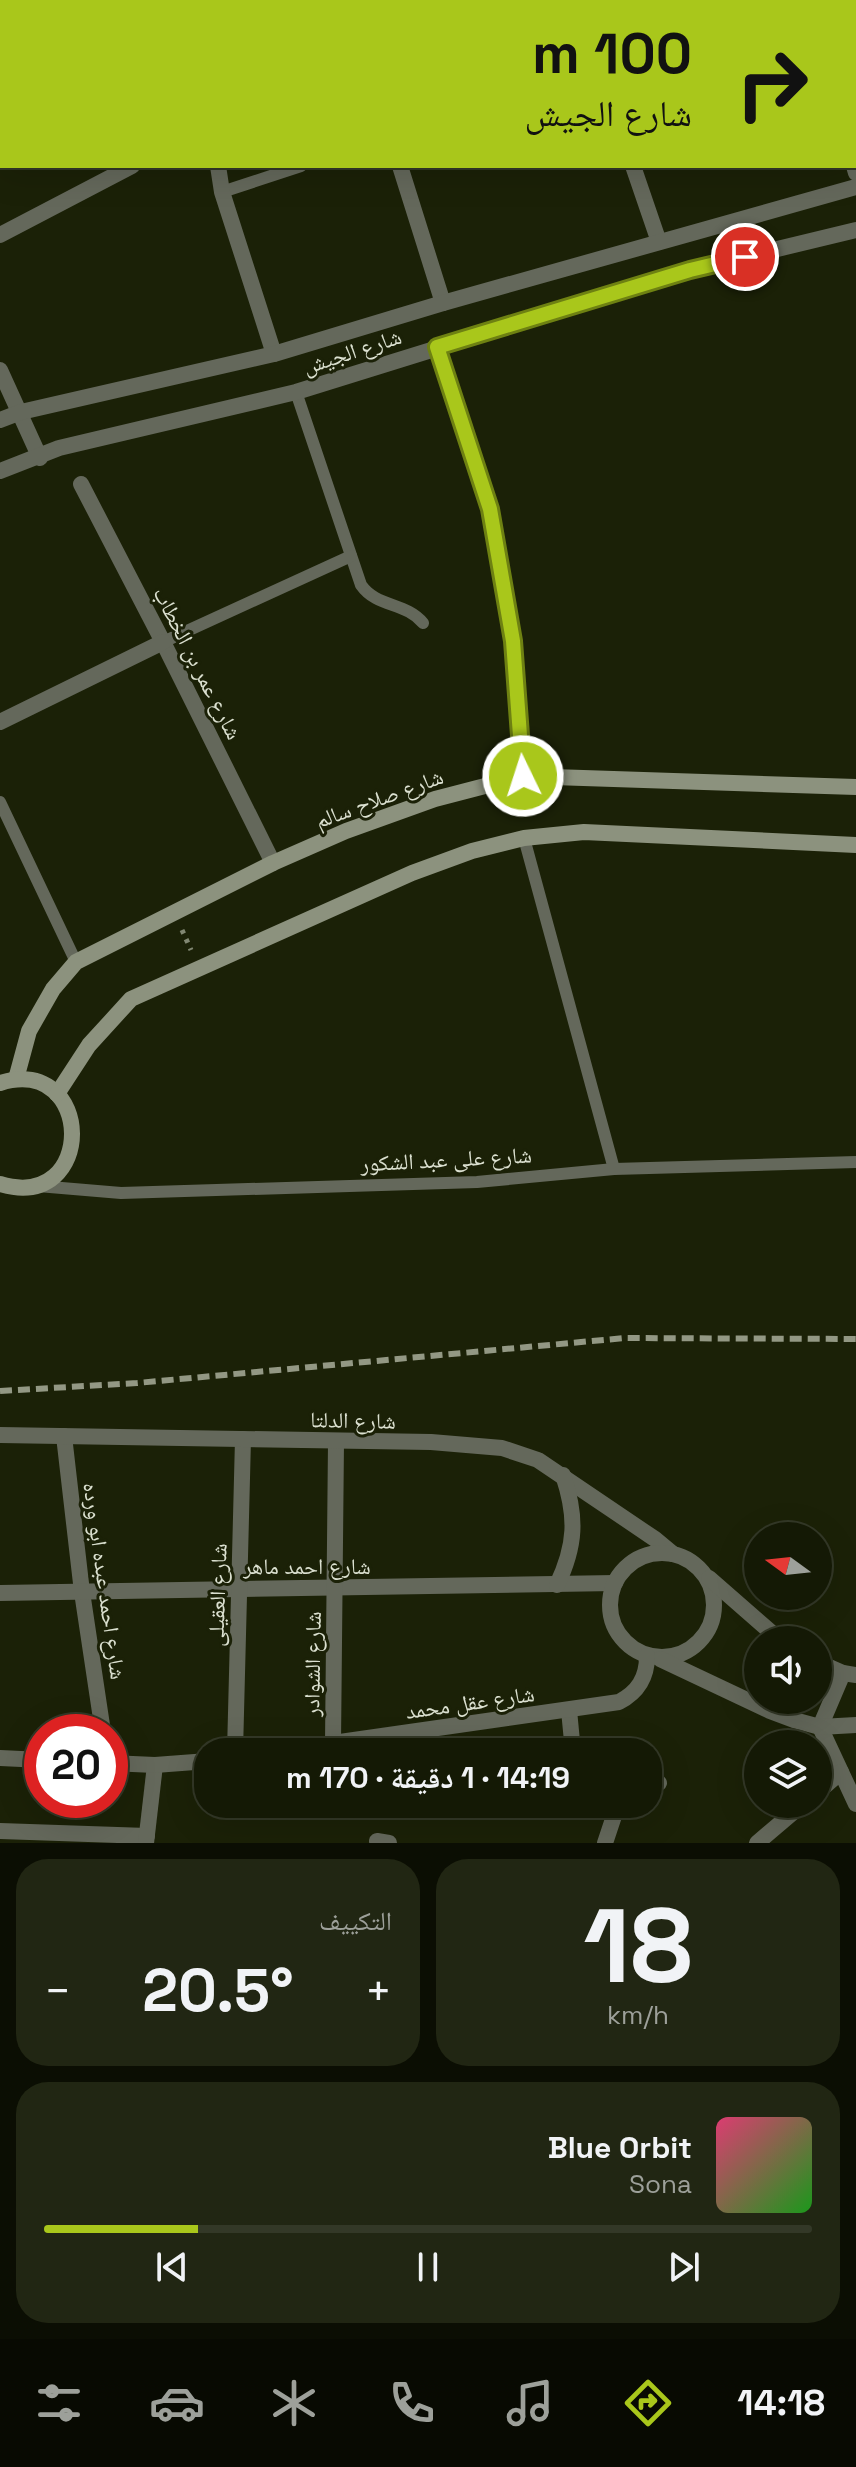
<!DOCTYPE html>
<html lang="ar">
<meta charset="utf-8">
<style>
:root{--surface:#141905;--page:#212613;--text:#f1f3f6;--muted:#9da09a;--line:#333827;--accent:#a9c71b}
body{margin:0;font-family:"Space Grotesk","Noto Naskh Arabic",sans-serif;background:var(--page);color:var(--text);direction:rtl;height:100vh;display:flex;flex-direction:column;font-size:30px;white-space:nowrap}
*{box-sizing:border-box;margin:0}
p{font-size:26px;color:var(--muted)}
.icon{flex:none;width:44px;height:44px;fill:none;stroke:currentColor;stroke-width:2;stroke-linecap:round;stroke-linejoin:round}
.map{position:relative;height:1843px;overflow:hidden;direction:ltr}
.side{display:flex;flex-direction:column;gap:16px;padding:16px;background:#0b0e03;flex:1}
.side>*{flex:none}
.hud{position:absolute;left:0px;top:0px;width:856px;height:168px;box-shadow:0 8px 32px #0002,0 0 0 2px var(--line);direction:rtl;background:#a9c71b;color:#111;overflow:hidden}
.needle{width:52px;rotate:285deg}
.controls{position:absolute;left:744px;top:1522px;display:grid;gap:16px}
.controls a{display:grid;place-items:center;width:88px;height:88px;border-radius:50%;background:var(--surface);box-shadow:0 8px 32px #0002,0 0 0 2px var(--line);font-size:40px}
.speed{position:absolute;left:24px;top:1714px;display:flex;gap:16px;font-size:40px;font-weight:700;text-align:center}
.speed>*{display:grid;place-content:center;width:104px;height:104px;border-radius:50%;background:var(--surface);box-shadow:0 8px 32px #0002,0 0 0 2px var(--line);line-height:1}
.speed .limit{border:12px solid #d22;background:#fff;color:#111}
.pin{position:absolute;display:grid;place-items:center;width:68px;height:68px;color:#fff;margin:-34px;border:4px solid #fff;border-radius:50%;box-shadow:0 2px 8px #0007}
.me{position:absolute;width:88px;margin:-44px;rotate:356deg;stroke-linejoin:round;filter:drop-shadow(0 0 6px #0008)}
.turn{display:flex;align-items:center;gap:28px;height:168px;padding:0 32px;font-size:36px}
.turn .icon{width:104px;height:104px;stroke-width:2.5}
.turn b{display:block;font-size:56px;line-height:68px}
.big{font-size:60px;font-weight:800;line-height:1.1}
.side .widget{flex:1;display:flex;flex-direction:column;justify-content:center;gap:12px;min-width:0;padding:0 28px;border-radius:32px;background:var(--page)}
.side .dial{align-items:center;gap:0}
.dial b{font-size:104px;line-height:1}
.song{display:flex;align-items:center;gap:24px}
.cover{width:96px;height:96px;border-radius:12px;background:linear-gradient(135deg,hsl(340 70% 55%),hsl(120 70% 35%))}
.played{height:8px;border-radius:4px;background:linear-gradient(90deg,var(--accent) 20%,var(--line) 20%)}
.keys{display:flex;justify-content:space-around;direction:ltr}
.heat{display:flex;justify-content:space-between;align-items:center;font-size:44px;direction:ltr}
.side .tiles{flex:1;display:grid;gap:16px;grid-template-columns:1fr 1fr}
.widget:last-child{grid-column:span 2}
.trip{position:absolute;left:194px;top:1738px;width:468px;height:80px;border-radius:32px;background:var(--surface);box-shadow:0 8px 32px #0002,0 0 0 2px var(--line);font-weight:800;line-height:80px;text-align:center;direction:rtl}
.menu{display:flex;height:128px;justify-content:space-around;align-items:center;background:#080a02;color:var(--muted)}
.menu .icon{width:56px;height:56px}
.menu .on{color:var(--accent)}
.menu b{font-size:36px;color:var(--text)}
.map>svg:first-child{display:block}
</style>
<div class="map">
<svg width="856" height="1843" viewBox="0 0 856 1843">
<rect width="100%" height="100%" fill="#1b2107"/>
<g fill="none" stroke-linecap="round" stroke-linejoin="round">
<!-- path -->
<polyline stroke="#818772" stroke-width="5" stroke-dasharray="4 6" stroke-linecap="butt" points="182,930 191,950"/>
<!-- service -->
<g stroke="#64685b" stroke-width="12">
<polyline points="222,192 301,166"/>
<polyline points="437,347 490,509 513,641 523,776"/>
<path d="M296,392L361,585C377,608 406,602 423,623"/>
<polyline points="163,642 351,556"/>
<polyline points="0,802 76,962"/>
<polyline points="524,838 614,1169"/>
<polyline points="38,1186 121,1193 477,1182 614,1169 856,1162"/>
</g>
<!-- minor -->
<g stroke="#64685b" stroke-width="16">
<polyline points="220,0 220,2"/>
<polyline points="313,0 314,2"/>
<polyline points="575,0 576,2"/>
<polyline points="776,0 777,2"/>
<polyline points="459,2 464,0"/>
<polyline points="854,142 856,141"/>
<polyline points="218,166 222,192 274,354"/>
<polyline points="400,166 443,303"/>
<polyline points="633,166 659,242"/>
<polyline points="854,166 856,173"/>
<polyline points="0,235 132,166"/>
<polyline points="0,370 40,458"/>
<polyline points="81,484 163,642 273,863"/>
<polyline points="0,722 163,642"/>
<polyline points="64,1436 82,1592 103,1732"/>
<polyline points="0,1593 615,1583"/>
<polyline points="843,1673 820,1727 856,1804"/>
<polyline points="569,1710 573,1752"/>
<polyline points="333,1743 336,1442"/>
<polyline points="235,1752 243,1439"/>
<polyline points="648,1780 659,1783"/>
<polyline points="818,1792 841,1772"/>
<polyline points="0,1831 147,1836"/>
<polyline points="377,1841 389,1843"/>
<polyline points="146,1843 155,1765"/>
<polyline points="605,1843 618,1804"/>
<polyline points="757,1843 803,1804"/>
</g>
<!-- tertiary -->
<g stroke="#64685b" stroke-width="16">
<polyline points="0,420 21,412 274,354 443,303 856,187"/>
<polyline points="0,471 59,448 296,392 690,270 856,230"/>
<polyline points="0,1435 431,1442 502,1448 538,1460 655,1539 673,1554"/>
<circle cx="662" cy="1605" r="52"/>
<polyline points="709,1578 780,1640"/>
<path d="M557,1585C576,1545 577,1517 563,1475"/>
<polyline points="660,1659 770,1711 794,1720 820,1727 856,1725"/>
<polyline points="818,1662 843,1673 856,1675"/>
<path d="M270,1752L619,1702C638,1692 647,1678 647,1656"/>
<polyline points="0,1758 42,1760"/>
<polyline points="110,1763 155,1765 208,1761"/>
</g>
<!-- secondary -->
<g stroke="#8c927e" stroke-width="16">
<polyline points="16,1079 29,1031 53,989 76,962 273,863 346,831 435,799 523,776 856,787"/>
<path d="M0,1083C95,1054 97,1213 0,1184"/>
<polyline points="57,1094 89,1045 131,999 412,873 472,851 524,838 584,832 856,845"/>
</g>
<!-- rail -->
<polyline stroke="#939884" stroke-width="6" stroke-dasharray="12 6" stroke-linecap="butt" points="0,1391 137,1383 625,1338 856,1339"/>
</g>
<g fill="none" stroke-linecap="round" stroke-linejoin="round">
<defs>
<polyline id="route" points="523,776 513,641 490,509 437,347 690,270 745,257"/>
</defs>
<!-- route casing -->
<use href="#route" stroke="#6e8112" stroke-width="20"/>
<!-- route -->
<use href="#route" stroke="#a9c71b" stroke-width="14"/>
</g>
<g text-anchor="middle" stroke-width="6" stroke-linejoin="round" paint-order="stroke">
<!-- street labels -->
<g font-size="22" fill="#dbe0d0" stroke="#1b2107">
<text transform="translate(352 351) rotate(-18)" y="8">شارع الجيش</text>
<text transform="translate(198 663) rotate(63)" y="8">شارع عمر بن الخطاب</text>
<text transform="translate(379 798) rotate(-20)" y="8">شارع صلاح سالم</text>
<text transform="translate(446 1159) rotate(-3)" y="8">شارع على عبد الشكور</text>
<text transform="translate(353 1420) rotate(1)" y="8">شارع الدلتا</text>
<text x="307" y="1574">شارع احمد ماهر</text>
<text transform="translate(105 1581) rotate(82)" y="8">شارع احمد عبده ابو ورده</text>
<text transform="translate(217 1595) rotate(-88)" y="8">شارع العقيلى</text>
<text transform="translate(312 1664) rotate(-89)" y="8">شارع الشوادر</text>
<text transform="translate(470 1702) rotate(-8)" y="8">شارع عقل محمد</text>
</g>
</g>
</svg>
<div class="controls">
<a><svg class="needle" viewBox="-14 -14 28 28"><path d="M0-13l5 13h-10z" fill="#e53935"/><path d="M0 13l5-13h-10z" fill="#9da09a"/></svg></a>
<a><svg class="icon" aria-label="sound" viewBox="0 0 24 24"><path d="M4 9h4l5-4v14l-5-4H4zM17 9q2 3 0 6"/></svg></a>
<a><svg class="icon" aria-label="layers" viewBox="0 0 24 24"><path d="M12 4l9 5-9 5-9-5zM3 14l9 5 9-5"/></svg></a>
</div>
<div class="speed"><div class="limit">20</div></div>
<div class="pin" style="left:745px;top:257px;background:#d93025"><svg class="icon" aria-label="arrive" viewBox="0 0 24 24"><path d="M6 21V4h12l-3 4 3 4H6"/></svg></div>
<svg class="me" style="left:523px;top:776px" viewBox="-20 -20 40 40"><circle r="17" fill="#a9c71b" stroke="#fff" stroke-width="3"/><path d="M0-11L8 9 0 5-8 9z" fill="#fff"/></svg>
<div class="trip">14:19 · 1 دقيقة · 170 m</div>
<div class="hud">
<div class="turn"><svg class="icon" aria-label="right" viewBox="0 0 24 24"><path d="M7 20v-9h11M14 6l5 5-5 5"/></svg><div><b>100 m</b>شارع الجيش</div></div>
</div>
</div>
<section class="side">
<div class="tiles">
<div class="widget dial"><b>18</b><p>km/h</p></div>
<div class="widget"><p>التكييف</p>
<div class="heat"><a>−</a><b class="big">20.5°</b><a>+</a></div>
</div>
<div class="widget">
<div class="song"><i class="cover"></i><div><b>Blue Orbit</b><p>Sona</p></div></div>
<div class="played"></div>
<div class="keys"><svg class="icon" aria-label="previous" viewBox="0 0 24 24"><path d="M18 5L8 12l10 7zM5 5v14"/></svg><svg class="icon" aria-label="pause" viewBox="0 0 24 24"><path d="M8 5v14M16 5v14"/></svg><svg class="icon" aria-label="next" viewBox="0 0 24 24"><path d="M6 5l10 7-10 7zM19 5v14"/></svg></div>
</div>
</div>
</section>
<nav class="menu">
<b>14:18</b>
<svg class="icon on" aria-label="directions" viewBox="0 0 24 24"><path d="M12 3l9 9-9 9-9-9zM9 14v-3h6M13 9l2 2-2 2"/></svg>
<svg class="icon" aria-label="music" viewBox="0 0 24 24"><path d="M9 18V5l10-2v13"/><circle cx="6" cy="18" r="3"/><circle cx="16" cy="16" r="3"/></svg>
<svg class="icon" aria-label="phone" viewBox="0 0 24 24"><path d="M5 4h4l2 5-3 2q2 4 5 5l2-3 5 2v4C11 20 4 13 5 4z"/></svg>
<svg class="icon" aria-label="climate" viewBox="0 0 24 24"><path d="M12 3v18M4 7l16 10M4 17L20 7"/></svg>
<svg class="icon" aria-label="car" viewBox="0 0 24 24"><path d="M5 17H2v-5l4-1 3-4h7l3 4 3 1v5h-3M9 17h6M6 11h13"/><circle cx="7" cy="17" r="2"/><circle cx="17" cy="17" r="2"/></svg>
<svg class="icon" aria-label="filters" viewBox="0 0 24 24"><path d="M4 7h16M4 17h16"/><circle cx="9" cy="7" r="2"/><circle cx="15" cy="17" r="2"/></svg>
</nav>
